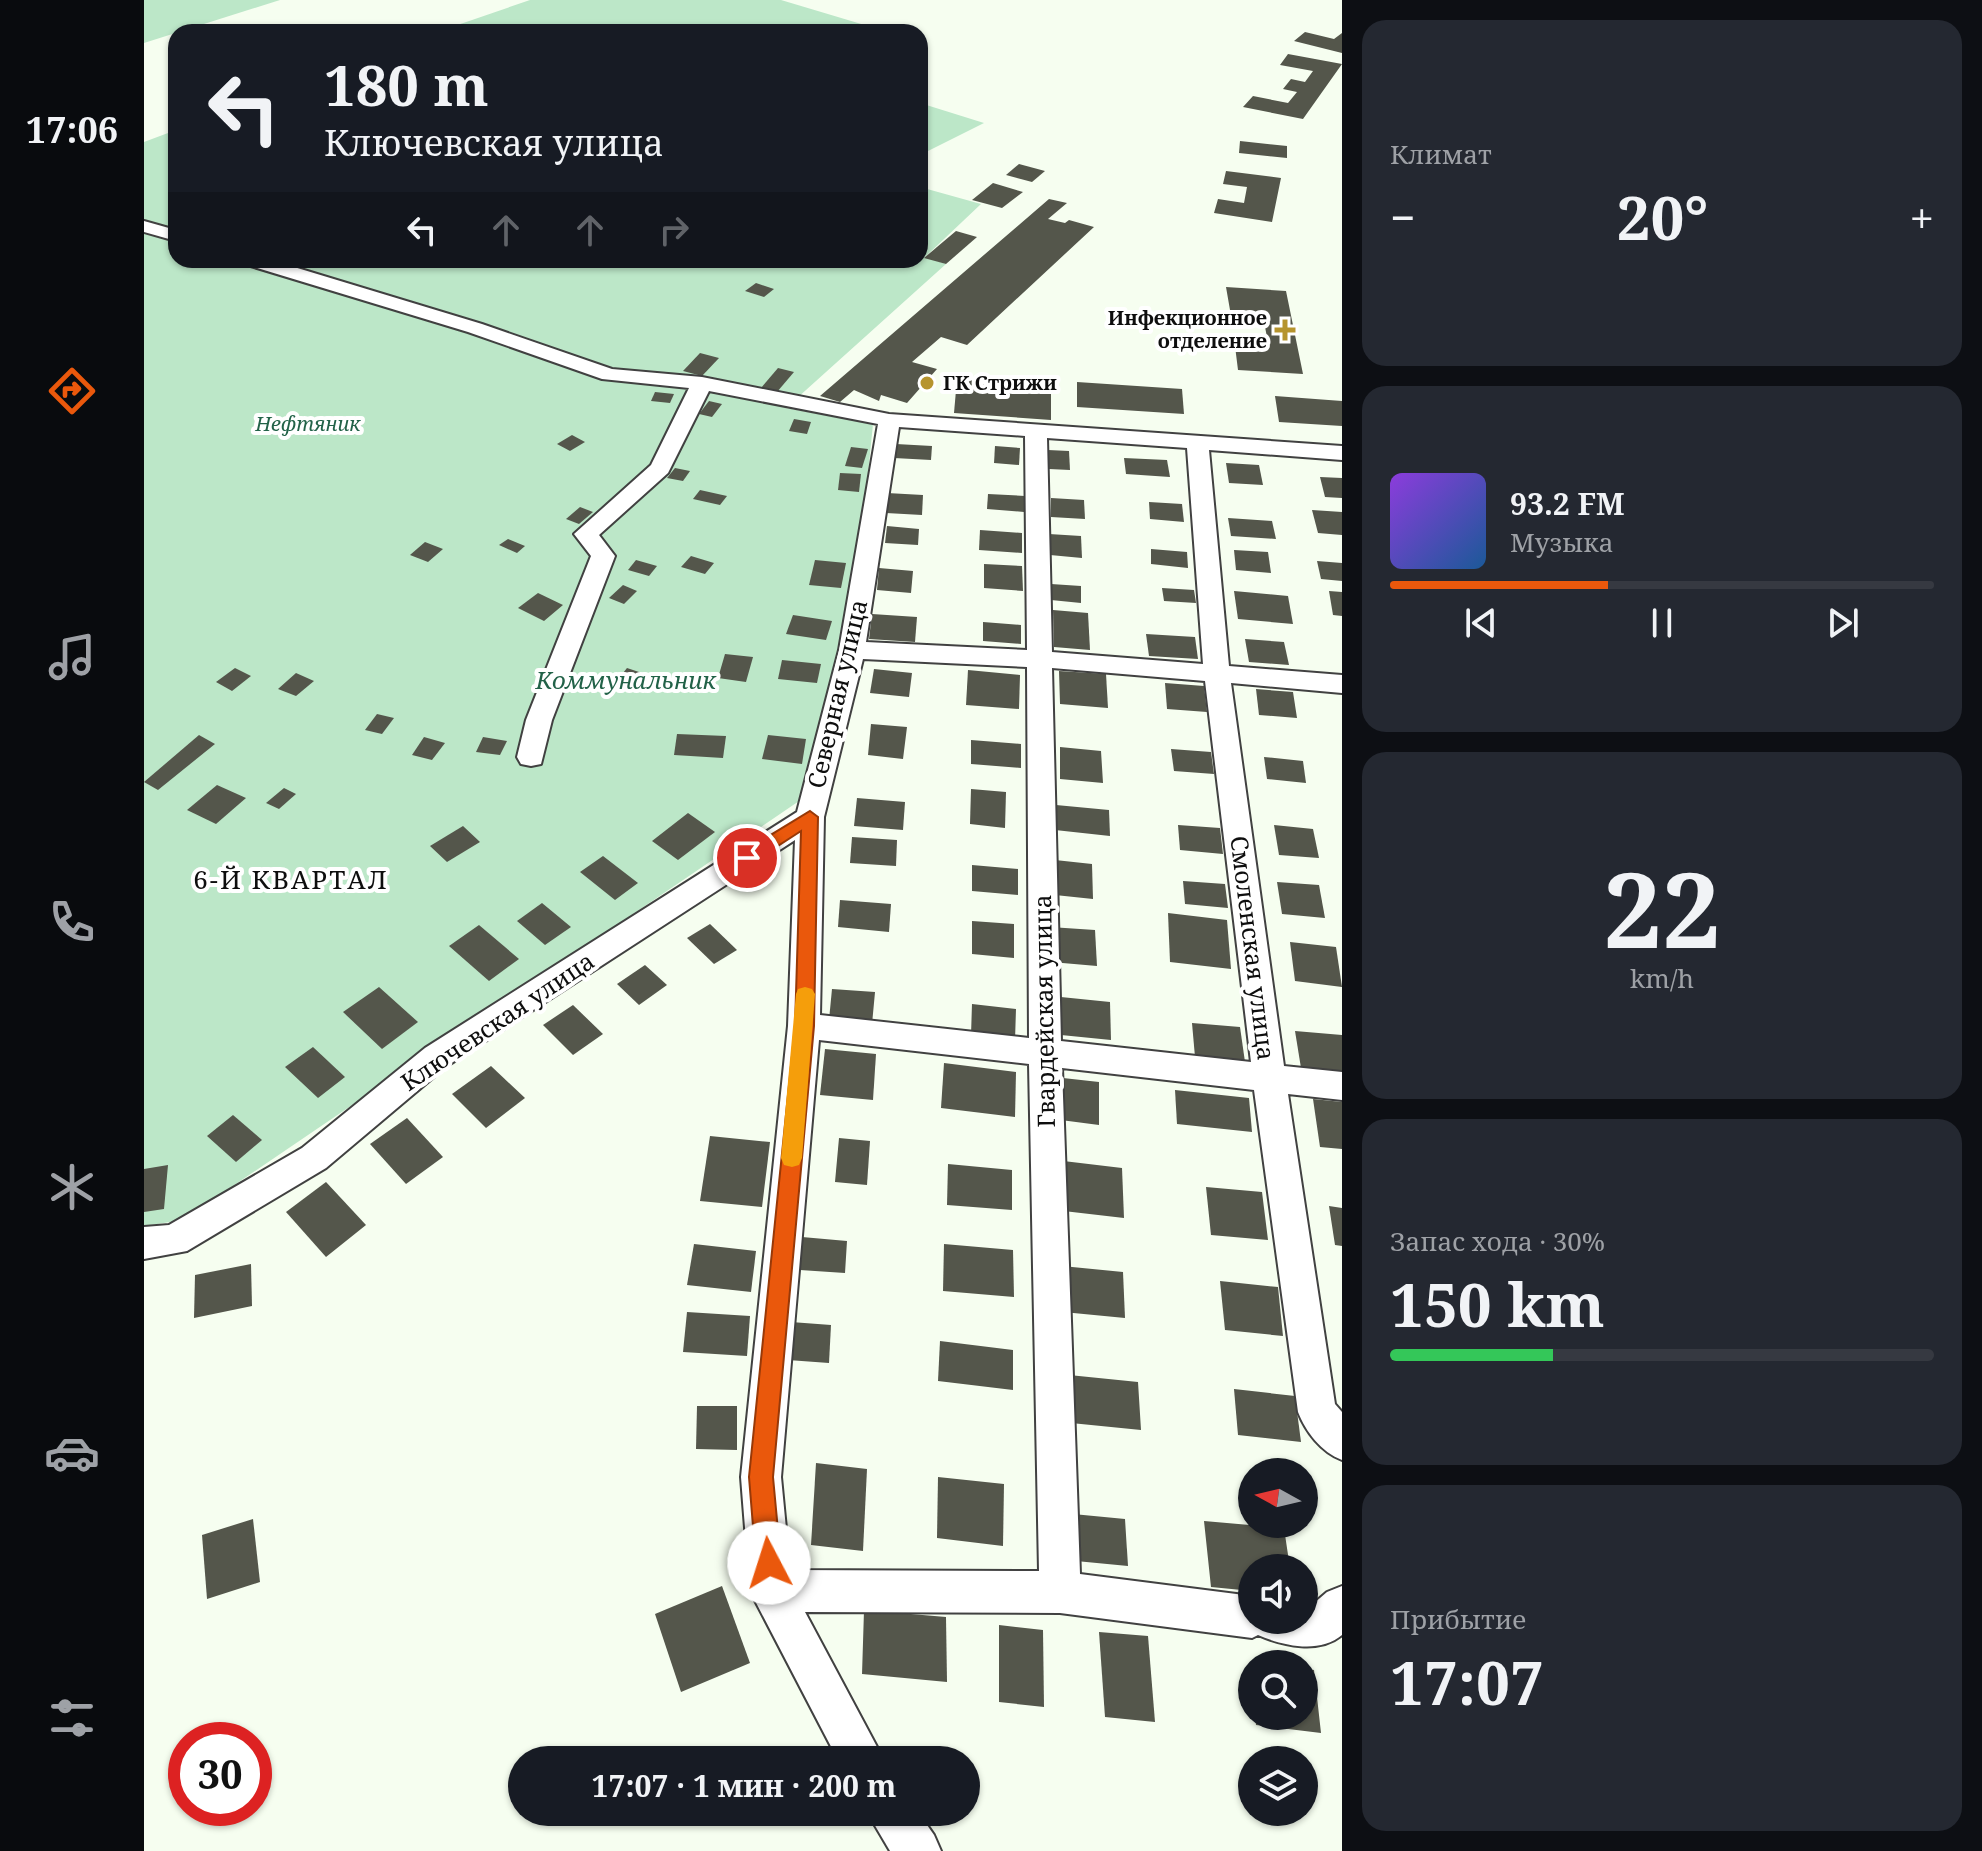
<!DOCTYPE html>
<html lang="ru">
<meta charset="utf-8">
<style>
:root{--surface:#171b24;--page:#242831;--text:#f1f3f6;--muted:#9ea1a6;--line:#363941;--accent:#ea580c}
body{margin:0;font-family:"Noto Serif",serif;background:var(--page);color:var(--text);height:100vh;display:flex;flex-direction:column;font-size:30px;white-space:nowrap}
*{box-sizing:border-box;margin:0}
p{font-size:26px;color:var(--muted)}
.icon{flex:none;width:44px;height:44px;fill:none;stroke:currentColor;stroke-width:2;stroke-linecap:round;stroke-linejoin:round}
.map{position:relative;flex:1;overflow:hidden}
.side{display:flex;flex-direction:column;gap:20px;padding:20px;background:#0d0f14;width:640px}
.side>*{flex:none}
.hud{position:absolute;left:24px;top:24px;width:760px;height:244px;border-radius:24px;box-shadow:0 2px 6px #0004;background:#171b24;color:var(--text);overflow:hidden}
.needle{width:52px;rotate:278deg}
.fabs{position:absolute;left:1094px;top:1458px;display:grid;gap:16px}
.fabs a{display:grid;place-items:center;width:80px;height:80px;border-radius:50%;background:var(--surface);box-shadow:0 2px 6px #0004;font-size:40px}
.speed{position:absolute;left:24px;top:1722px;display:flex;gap:16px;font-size:40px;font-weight:700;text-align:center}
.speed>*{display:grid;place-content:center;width:104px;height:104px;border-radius:50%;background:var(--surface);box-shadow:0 2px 6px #0004;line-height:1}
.speed .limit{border:12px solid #d22;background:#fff;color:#111}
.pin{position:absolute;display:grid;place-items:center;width:68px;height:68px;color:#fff;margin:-34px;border:4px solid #fff;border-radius:50%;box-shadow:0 2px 8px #0007}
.me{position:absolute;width:88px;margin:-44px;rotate:355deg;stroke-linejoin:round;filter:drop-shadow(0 0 6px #0008)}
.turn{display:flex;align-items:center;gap:28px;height:168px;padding:0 24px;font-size:36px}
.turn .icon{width:104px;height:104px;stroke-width:2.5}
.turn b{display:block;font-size:56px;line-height:68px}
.lanes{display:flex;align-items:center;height:76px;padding:0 24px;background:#0003;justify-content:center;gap:40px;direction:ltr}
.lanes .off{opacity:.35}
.big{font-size:60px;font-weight:700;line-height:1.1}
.side .card{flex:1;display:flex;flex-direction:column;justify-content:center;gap:12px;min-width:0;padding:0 28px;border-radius:24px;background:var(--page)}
.side .dial{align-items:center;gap:0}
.dial b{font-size:104px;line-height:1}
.song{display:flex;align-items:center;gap:24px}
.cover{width:96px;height:96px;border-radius:12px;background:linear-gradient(135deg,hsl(270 70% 55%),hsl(210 70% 35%))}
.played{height:8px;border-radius:4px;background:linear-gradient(90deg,var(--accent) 40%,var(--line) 40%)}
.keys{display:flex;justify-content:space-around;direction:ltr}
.heat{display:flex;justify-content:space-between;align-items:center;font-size:44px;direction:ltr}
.charge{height:12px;border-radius:6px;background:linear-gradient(90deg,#34c759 30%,var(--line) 0)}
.trip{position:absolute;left:364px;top:1746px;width:472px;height:80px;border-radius:40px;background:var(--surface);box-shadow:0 2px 6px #0004;font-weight:700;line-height:80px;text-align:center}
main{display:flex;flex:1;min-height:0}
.dock{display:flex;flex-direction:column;width:144px;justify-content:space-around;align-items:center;background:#090b0e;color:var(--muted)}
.dock .icon{width:56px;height:56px}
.dock .selected{color:var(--accent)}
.dock b{font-size:36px;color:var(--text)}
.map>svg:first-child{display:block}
</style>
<main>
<nav class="dock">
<b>17:06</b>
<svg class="icon selected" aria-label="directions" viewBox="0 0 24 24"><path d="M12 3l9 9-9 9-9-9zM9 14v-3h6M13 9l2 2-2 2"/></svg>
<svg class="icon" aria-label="music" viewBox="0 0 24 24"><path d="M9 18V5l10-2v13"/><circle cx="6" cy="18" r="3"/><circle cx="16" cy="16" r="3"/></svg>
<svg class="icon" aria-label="phone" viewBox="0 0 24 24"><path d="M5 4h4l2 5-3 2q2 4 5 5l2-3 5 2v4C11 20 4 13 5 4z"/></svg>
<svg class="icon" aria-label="climate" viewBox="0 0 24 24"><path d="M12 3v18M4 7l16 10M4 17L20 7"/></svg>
<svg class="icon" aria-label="car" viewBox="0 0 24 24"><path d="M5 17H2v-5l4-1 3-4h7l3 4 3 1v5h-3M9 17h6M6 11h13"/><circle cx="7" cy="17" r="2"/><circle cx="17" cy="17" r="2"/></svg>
<svg class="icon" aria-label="filters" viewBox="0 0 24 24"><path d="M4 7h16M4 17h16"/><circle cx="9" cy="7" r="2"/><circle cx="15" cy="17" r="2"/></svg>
</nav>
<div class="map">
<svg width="1198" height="1851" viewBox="0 0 1198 1851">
<rect width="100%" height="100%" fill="#f6fef0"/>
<!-- green -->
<g fill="#bce7c8">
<polygon points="0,0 136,0 0,43"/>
<polygon points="386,0 637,0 744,32 293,32"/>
<polygon points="776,103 840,123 776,155"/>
<polygon points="32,130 32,260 776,260 776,187 837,204 781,257 802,264 642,408 729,424 716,553 661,797 39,1220 0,1226 0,142"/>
</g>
<!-- building -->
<g fill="#54564b">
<polygon points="1161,32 1190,39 1198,33 1198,53 1150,41"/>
<polygon points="1144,54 1198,64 1159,119 1099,107 1109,96 1144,103 1153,92 1139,89 1147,79 1161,82 1169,71 1136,65"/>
<polygon points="1096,141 1143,146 1143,158 1095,153"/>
<polygon points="875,164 901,171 888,182 862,175"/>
<polygon points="1082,171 1137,178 1128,222 1070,213 1074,199 1100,203 1103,187 1079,184"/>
<polygon points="849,183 879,192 858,208 828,200"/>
<polygon points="905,199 923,203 904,219 921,223 925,220 950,227 823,345 797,337 768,362 793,369 763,403 737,395 735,401 710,390 696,402 676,396"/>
<polygon points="812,231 833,237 802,264 780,258"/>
<polygon points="612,283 630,289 620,297 601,291"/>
<polygon points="1082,287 1142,291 1159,374 1094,370 1091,346 1125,347 1118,312 1086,310"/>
<polygon points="556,353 575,358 558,376 539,371"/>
<polygon points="634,368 650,372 633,392 617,388"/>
<polygon points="813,379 907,386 907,420 810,413"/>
<polygon points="933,382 1038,389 1040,414 933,407"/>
<polygon points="511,392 530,394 526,403 507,401"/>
<polygon points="1131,396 1198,401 1198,426 1135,422"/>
<polygon points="565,401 578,404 568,417 555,414"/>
<polygon points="650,419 667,422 663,434 645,431"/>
<polygon points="428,435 441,442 426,451 413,444"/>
<polygon points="752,444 788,446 787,460 750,458"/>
<polygon points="851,446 876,448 875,465 850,463"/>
<polygon points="707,447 724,449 718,468 701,466"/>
<polygon points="904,450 925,451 926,470 905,469"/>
<polygon points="980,458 1023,460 1026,477 982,474"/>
<polygon points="1082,463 1115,465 1119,485 1085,483"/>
<polygon points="531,468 546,471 539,481 523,478"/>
<polygon points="696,473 717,474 715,492 694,490"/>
<polygon points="1176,477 1198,478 1198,498 1181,497"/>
<polygon points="556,490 583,496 576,505 549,499"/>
<polygon points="743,493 779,495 778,515 742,513"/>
<polygon points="844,494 881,496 880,512 843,509"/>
<polygon points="907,498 940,500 941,519 907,517"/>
<polygon points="1005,502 1038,504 1040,522 1006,519"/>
<polygon points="436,507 449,512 435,524 422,519"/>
<polygon points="1168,510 1198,512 1198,535 1174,533"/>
<polygon points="1084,518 1128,521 1132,539 1087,536"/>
<polygon points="743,526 775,529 774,545 741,543"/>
<polygon points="836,530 878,533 878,553 835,550"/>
<polygon points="905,534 937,536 938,558 906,555"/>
<polygon points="364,539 381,546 373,553 355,545"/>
<polygon points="281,542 299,549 284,562 266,555"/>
<polygon points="1007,549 1043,552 1044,568 1007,564"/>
<polygon points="1090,550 1124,552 1127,573 1092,570"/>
<polygon points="547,556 570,563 561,574 537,567"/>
<polygon points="492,560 513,566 505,576 484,570"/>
<polygon points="671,560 702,563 697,588 665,585"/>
<polygon points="1173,561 1198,563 1198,581 1177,579"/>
<polygon points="840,564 878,566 879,591 840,588"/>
<polygon points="735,568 769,571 767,593 733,590"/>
<polygon points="907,584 937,586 937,603 907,600"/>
<polygon points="479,585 493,591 480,604 465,598"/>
<polygon points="1018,588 1050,590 1052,603 1020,601"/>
<polygon points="1090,591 1144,596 1149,624 1094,619"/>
<polygon points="1185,591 1198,592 1198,616 1189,615"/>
<polygon points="394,593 419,605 400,621 374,608"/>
<polygon points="909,610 944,613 946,650 910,647"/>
<polygon points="728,614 773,617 771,642 725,639"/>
<polygon points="649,615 688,621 682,640 642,634"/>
<polygon points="839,622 877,625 877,644 839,641"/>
<polygon points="1002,634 1051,637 1054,659 1005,656"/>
<polygon points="1101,639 1140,642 1145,665 1105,662"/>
<polygon points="581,654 609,657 602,682 574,678"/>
<polygon points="638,660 677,664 673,683 634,679"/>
<polygon points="91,668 107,676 88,691 72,682"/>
<polygon points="483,668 501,674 490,688 472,682"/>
<polygon points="730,669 768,673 765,697 726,693"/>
<polygon points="824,670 876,675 875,709 822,705"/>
<polygon points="915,671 962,674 964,708 916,704"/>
<polygon points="152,673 170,681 152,696 134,689"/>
<polygon points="1021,683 1060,686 1063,712 1023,709"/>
<polygon points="1112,689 1149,692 1153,718 1115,715"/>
<polygon points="233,714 250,718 238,734 221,730"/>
<polygon points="727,724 763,727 759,759 724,755"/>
<polygon points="533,734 582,736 579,758 530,755"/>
<polygon points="55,735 71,744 14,790 0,782"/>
<polygon points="624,735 662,739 658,764 618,759"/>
<polygon points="280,737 301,743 288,760 268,755"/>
<polygon points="339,737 363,741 356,755 332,752"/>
<polygon points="827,740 877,744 877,768 827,764"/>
<polygon points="916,747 957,751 959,783 916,779"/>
<polygon points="1027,749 1067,752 1070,774 1030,771"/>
<polygon points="1120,757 1159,761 1162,783 1123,779"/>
<polygon points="73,785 102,798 72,824 43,810"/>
<polygon points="140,788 152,794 135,809 122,803"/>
<polygon points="827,789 862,792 861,828 826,824"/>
<polygon points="713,798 761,802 759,830 710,826"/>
<polygon points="912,805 965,810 966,836 911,830"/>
<polygon points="544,813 571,832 534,860 508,841"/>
<polygon points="1034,825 1076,828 1079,854 1036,850"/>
<polygon points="1130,825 1169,829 1175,858 1135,855"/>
<polygon points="319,826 336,842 303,862 286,846"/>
<polygon points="708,837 753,840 752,866 706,863"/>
<polygon points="459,856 494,883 471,900 436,872"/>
<polygon points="911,860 948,864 949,899 911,895"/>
<polygon points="828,865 874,869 874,895 828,891"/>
<polygon points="1039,881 1081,884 1084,908 1041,904"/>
<polygon points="1133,882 1175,885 1181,918 1138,914"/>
<polygon points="696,900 747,904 745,932 694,927"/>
<polygon points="398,903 427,927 401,945 373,921"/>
<polygon points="1024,913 1083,920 1087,969 1026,962"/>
<polygon points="828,921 870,924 870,958 828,954"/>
<polygon points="566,924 593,950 570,964 543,938"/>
<polygon points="335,925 375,959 345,981 305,946"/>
<polygon points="906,927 951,930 953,966 907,962"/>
<polygon points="1146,942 1192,947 1198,987 1151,981"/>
<polygon points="501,965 523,985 495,1005 473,984"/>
<polygon points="235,987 274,1022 238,1049 199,1012"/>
<polygon points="688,989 731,992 728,1024 685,1020"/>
<polygon points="907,996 966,1002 967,1040 907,1034"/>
<polygon points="828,1004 872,1009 871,1040 827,1035"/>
<polygon points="429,1005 459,1034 429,1055 399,1025"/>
<polygon points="1048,1023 1096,1027 1101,1062 1051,1057"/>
<polygon points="1151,1031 1198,1035 1198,1072 1157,1068"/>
<polygon points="169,1047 201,1077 174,1098 141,1067"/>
<polygon points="681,1049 732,1054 729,1100 676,1095"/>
<polygon points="800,1063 872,1072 871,1117 797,1108"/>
<polygon points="347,1066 381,1098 342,1128 308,1094"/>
<polygon points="910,1077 955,1082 955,1125 909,1119"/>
<polygon points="1031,1090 1105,1098 1108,1132 1033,1124"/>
<polygon points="1169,1099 1198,1102 1198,1149 1176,1147"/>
<polygon points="89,1115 118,1140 92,1162 63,1136"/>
<polygon points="263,1118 299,1157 262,1184 226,1144"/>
<polygon points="566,1136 626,1142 618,1207 556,1201"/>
<polygon points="695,1138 726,1141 723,1185 691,1182"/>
<polygon points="911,1160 978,1168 980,1218 911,1210"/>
<polygon points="804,1164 868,1170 868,1210 803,1205"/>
<polygon points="24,1165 20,1209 0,1212 0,1169"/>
<polygon points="182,1182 222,1225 182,1257 142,1212"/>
<polygon points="1062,1187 1118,1192 1124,1240 1067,1235"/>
<polygon points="1185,1206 1198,1208 1198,1246 1191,1245"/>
<polygon points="658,1237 703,1241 701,1273 656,1270"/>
<polygon points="550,1244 612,1251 607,1292 543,1285"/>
<polygon points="800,1244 869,1250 870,1297 799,1291"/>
<polygon points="107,1264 108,1306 50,1318 51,1275"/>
<polygon points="918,1266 979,1272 981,1318 919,1312"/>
<polygon points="1076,1281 1134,1287 1139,1336 1081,1330"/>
<polygon points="543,1312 606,1316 603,1356 539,1352"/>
<polygon points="647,1322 687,1325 685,1363 644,1360"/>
<polygon points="796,1341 869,1350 869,1390 794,1381"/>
<polygon points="925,1375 994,1382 997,1430 927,1423"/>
<polygon points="1090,1389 1151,1396 1157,1442 1094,1435"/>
<polygon points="553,1406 593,1406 593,1450 552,1449"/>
<polygon points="672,1463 723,1469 719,1551 667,1545"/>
<polygon points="794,1477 860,1484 859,1546 793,1538"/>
<polygon points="929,1514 981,1519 984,1566 932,1561"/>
<polygon points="109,1519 116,1582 63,1599 58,1535"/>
<polygon points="1060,1521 1140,1528 1146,1568 1108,1568 1108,1591 1067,1587"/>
<polygon points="578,1586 606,1663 537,1692 511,1614"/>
<polygon points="720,1610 802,1617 803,1682 718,1674"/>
<polygon points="855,1625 899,1630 900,1707 855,1702"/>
<polygon points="955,1632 1004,1636 1011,1722 961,1717"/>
<polygon points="1160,1668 1170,1670 1177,1733 1112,1725 1111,1716 1160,1716"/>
</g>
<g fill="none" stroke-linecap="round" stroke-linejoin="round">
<defs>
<g id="street">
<polygon points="0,221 32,230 32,241 0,232"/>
<path d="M98,260H127L338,324L468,369L558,377L745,414L1198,446V460L1065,450L1085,666L1198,675V693L1087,683L1140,1066L1198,1072V1100L1144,1094L1191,1404L1198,1412V1460C1177,1452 1162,1432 1154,1412L1110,1090L918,1068L936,1574L1108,1596V1620H1160V1603L1169,1604L1183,1592L1198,1586V1635C1176,1654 1139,1646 1114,1635L1108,1638L916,1613L661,1612L740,1760H694L606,1591L597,1477L644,1026L651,840L303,1066L182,1168L43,1251L0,1259V1227L25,1225L158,1148L281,1048L653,812L695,650L734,424L565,391L524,473L455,535L471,556L408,720L397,764L387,766L377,764L373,757L382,720L447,556L430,534L507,465L545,388L458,379L324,332L100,264ZM755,427L881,436L883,650L722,642ZM903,438L1043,448L1059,664L908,652ZM719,659L883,667L885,1038L676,1015L680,817ZM908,668L1061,681L1107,1062L917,1041ZM675,1040L885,1064L895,1571L646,1570L637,1477Z"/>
<polygon points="723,1812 774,1812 790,1835 797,1851 746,1851"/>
</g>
</defs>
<!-- street casing -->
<use href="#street" stroke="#414141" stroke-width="4"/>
<!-- street -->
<use href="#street" fill="#fff" fill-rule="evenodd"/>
</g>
<!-- route -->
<polygon fill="#ea580c" stroke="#983908" stroke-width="2" points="666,811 674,817 670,1026 629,1477 637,1563 634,1572 625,1575 616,1572 612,1563 605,1477 651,1026 657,831 609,862 603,864 594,858 597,853"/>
<!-- slow -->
<polygon fill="#f59e0b" points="661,987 668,989 671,994 658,1158 655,1165 648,1167 640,1165 637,1158 652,994 654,989"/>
<!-- markers -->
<g fill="#b6942e" stroke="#fff" stroke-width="3">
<path d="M1137 318h8v8h8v8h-8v8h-8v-8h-8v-8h8z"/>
<circle cx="783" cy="383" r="8"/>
</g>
<g text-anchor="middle" stroke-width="8" stroke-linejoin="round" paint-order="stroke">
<!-- far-poi labels -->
<g font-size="20" font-weight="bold" fill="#0e0e0e" stroke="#fff" text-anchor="end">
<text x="1123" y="325">Инфекционное<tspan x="1123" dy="23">отделение</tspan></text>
<text x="799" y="390" text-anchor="start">ГК Стрижи</text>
</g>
<!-- far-park labels -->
<g font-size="20" font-style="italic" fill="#226248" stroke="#fff">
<text x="164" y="431">Нефтяник</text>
</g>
<!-- park labels -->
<g font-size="24" font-style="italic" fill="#226248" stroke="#fff">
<text x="482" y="689">Коммунальник</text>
</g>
<!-- street labels -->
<g font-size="24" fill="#0e0e0e" stroke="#fff">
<text transform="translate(694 694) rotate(-77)" y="8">Северная улица</text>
<text transform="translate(1108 948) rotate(83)" y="8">Смоленская улица</text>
<text transform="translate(901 1011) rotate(-91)" y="8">Гвардейская улица</text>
<text transform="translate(354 1022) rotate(-34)" y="8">Ключевская улица</text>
</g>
<!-- neighbourhood labels -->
<g font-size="26" letter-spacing="2" fill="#0e0e0e" stroke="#fff">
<text x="147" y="889">6-Й КВАРТАЛ</text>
</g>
</g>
</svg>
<div class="fabs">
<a><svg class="needle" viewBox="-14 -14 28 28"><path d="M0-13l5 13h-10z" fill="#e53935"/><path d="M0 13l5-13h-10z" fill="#9ea1a6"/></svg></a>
<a><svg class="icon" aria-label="sound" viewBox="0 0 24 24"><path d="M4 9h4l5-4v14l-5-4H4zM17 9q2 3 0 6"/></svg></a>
<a><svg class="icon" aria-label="search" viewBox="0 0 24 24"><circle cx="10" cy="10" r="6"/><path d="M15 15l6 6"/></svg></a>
<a><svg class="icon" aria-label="layers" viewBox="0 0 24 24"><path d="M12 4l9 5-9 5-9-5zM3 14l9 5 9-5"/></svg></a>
</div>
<div class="speed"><div class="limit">30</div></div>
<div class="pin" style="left:603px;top:858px;background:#d93025"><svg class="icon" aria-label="arrive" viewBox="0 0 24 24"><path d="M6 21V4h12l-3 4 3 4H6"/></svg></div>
<svg class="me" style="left:625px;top:1563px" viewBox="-20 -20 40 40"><circle r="19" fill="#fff"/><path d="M0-13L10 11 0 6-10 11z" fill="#ea580c"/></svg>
<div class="trip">17:07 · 1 мин · 200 m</div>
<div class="hud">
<div class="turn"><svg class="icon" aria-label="left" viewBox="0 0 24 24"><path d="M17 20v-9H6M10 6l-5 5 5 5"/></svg><div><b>180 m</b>Ключевская улица</div></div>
<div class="lanes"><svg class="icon" aria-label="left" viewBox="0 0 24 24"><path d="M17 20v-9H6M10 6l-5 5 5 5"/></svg><svg class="icon off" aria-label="ahead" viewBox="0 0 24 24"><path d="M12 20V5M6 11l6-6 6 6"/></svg><svg class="icon off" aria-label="ahead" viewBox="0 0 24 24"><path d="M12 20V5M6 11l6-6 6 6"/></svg><svg class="icon off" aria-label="right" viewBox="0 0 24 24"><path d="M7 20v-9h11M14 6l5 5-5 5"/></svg></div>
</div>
</div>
<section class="side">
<div class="card"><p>Климат</p>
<div class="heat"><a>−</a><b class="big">20°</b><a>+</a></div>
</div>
<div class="card">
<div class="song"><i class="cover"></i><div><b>93.2 FM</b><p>Музыка</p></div></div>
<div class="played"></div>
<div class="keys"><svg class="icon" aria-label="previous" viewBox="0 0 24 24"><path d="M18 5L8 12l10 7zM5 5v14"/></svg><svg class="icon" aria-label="pause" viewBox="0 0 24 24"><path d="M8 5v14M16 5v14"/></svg><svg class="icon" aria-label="next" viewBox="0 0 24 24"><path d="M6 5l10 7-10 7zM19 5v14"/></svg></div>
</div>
<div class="card dial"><b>22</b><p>km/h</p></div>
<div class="card"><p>Запас хода · 30%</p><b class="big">150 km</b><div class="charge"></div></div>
<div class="card"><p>Прибытие</p><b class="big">17:07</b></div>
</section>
</main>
